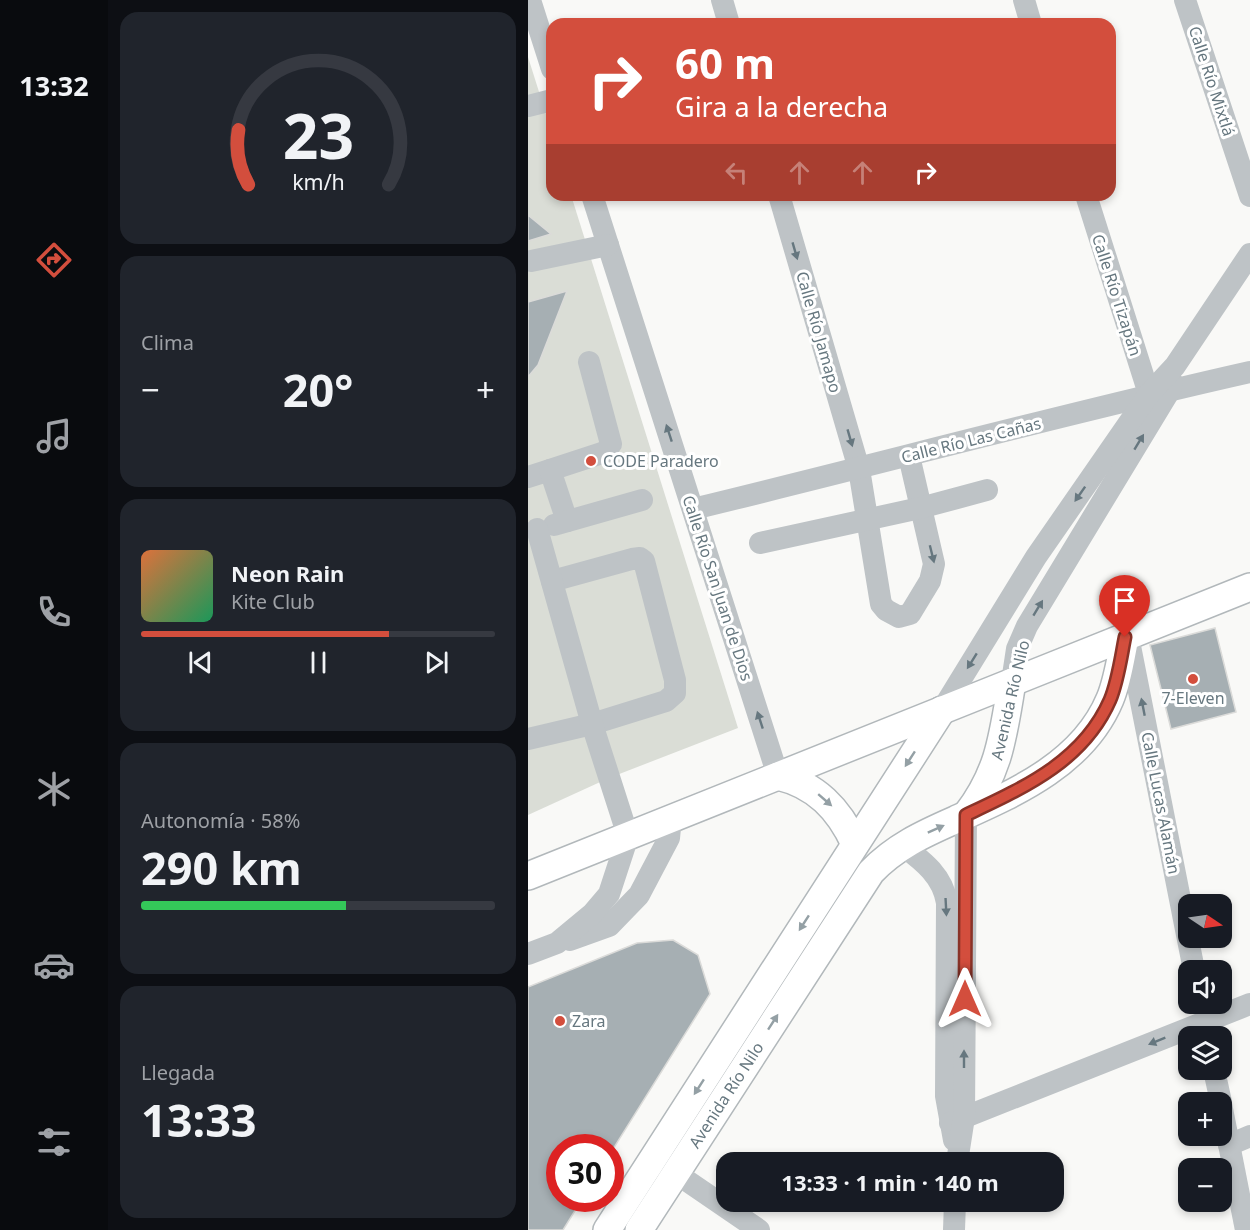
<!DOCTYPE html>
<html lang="es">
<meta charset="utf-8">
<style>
:root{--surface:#171b24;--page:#20242c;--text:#f1f3f6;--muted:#9ea1a6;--line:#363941;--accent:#d34e3d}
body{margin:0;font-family:"Noto Sans",sans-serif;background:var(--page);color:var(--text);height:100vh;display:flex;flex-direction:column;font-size:22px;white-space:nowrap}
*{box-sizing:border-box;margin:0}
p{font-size:20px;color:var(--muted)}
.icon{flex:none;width:33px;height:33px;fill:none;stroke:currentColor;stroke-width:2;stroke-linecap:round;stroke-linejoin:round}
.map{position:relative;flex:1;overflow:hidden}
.sheet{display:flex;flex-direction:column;gap:12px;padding:12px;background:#0d0f14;width:420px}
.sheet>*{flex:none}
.guide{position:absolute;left:18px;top:18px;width:570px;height:183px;border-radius:18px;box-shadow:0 3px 9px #0003;background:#d34e3d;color:#fff;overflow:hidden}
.needle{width:39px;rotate:103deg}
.fabs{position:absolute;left:650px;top:894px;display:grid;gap:12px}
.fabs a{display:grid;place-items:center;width:54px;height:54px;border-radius:12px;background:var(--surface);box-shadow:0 3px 9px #0003;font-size:30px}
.speed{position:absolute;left:18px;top:1134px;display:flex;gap:12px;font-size:30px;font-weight:700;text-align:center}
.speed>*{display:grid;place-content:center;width:78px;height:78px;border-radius:50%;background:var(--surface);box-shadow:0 3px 9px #0003;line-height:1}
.speed .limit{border:9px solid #d22;background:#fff;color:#111}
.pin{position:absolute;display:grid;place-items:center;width:51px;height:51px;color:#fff;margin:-62px -26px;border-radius:50% 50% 50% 0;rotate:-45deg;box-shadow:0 0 6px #0007}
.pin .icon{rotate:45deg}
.me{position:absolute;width:66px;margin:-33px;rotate:0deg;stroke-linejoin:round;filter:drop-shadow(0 0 4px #0008)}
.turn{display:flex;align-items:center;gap:21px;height:126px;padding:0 30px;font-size:27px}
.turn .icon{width:78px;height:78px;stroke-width:2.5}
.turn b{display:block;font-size:42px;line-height:51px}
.lanes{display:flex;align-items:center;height:57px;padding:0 30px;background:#0003;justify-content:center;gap:30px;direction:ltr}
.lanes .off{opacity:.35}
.big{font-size:45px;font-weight:700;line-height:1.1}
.sheet .widget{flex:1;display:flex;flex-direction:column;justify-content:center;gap:9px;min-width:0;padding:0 21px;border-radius:18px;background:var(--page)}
.sheet .dial{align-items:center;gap:0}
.dial svg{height:156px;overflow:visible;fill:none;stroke:var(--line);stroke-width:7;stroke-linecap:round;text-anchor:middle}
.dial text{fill:var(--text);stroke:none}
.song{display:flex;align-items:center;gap:18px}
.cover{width:72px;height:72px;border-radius:9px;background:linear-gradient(135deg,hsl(20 70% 55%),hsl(150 70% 35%))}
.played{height:6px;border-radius:3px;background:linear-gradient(90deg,var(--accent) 70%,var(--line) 70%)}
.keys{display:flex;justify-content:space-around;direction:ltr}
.heat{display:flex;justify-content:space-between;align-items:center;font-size:33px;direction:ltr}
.charge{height:9px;border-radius:4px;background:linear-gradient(90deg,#34c759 58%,var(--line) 0)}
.trip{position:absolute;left:188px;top:1152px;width:348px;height:60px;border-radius:18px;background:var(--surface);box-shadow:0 3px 9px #0003;font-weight:700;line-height:60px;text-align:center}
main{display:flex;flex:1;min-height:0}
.dock{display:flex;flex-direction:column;width:108px;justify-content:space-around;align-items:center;background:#090b0e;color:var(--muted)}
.dock .icon{width:42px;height:42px}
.dock .selected{color:var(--accent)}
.dock b{font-size:27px;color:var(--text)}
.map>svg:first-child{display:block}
</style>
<main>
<nav class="dock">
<b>13:32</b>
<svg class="icon selected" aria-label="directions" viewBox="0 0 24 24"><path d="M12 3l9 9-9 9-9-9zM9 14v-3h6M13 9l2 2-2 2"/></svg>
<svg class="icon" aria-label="music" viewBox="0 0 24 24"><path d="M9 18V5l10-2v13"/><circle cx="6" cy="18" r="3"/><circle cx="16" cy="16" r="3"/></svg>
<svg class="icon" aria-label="phone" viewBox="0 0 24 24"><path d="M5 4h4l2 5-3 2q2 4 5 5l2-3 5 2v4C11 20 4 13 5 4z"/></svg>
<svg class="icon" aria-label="climate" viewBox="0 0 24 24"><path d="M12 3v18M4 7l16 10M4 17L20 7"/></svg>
<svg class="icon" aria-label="car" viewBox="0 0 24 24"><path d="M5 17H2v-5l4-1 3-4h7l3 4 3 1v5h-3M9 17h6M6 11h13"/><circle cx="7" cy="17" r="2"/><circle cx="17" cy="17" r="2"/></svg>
<svg class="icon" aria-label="filters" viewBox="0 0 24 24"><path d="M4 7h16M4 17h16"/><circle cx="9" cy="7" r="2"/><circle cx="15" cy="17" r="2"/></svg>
</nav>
<section class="sheet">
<div class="widget dial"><svg viewBox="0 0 100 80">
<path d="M14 69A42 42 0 1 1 86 69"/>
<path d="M14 69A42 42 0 0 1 9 41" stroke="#d34e3d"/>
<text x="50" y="56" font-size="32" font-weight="700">23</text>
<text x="50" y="72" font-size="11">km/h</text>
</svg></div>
<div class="widget"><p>Clima</p>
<div class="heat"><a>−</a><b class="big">20°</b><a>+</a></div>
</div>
<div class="widget">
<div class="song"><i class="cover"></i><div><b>Neon Rain</b><p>Kite Club</p></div></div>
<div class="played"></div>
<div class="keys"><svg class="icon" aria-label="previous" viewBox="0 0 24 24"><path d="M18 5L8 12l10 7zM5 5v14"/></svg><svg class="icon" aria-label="pause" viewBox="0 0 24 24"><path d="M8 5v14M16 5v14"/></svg><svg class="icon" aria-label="next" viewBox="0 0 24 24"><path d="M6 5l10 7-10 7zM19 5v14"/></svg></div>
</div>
<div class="widget"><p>Autonomía · 58%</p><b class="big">290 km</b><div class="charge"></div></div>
<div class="widget"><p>Llegada</p><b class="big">13:33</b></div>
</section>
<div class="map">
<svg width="722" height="1230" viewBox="0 0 722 1230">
<rect width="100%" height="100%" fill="#f9f9f7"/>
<!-- green -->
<polygon fill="#daddd6" points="0,57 24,133 24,195 43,195 210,728 81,778 0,815"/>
<!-- building -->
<g fill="#a6afb3" stroke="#dbdbd9" stroke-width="1.5">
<polygon points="0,215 23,234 0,241"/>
<polygon points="39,291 10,365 0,377 0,302"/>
<polygon points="687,628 708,712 643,729 622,645"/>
<polygon points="145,940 170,955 182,994 82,1154 82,1148 32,1148 32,1198 55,1198 35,1230 0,1230 0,987 109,943"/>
</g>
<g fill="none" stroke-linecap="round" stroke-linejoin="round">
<defs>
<g id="major">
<path d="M250,776C288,785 311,809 327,844"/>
<path d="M439,814C472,771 475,735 484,682"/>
<polyline points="0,876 722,587"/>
<polyline points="79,1230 414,710"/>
<path d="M111,1230L343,872C367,847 395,834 427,820C487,793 555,764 582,699C590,680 593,657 597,637"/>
</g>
</defs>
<!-- major casing -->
<use href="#major" stroke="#b2b8bb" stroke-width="30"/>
<!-- minor -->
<g stroke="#bec3c6" stroke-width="22">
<polyline points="2,0 24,69"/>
<polyline points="194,0 201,24"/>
<polyline points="496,0 503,24"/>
<polyline points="657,0 722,196"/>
<polyline points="0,106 24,100"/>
<polyline points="64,195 250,776"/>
<polyline points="251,195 331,469 353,604 358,610 371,617 382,614 402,581 406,564 381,456"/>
<polyline points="558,195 621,394"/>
<polyline points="3,261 80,245"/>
<polyline points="0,477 22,470"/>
<path d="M165,509C351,464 535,414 722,372"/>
<polyline points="39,521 22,470 77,452 83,444 61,362"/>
<polyline points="26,525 114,500"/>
<polyline points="232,543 392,508 459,490"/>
<polyline points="600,636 666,970"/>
<polyline points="484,682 489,649 499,626 642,390 644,382"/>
<polyline points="414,710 508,557 621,394 647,366 722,254"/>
<polyline points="0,739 64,724 138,701 147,693 147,680 116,561 112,558 104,559 24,581"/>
<path d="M374,845C395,861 415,876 419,903L418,1096L426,1140"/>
<polyline points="42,940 81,926 111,895 141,838 143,818"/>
<polyline points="0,954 29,943 64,914 81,894 100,836 64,724 9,529"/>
<polyline points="686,1070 693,1102"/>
<polyline points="693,1104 718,1230"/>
<polyline points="422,1123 722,1004"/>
<polyline points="701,1145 722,1136"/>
<polyline points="429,1162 436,1117 438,815"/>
<polyline points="133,1163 231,1230"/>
<polyline points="426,1230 427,1202"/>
</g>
<!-- major -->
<use href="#major" stroke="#fff" stroke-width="27"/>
</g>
<!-- one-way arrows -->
<defs><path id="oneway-solid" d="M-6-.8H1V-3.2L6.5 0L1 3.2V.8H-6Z" transform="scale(1.5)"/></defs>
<g fill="#66777f">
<use href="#oneway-solid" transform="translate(267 251) rotate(74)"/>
<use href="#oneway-solid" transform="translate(141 433) rotate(-108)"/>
<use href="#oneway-solid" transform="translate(322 438) rotate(74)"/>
<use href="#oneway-solid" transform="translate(611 442) rotate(-59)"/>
<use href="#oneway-solid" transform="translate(552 494) rotate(125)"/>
<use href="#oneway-solid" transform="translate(404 554) rotate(76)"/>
<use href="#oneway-solid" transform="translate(510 608) rotate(-59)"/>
<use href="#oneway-solid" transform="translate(444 661) rotate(122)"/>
<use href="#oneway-solid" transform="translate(615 707) rotate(-101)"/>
<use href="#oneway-solid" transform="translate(232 720) rotate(-108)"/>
<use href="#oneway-solid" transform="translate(418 907) rotate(87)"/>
<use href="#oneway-solid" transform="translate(629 1041) rotate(158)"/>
<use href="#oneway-solid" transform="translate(436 1059) rotate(-90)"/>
</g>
<g fill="#94a0a5">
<use href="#oneway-solid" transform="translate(382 759) rotate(123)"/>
<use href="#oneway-solid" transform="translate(297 800) rotate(41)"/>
<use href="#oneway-solid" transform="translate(408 829) rotate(-24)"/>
<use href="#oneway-solid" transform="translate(276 923) rotate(123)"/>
<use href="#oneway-solid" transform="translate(245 1022) rotate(-57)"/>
<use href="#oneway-solid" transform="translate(171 1087) rotate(123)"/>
</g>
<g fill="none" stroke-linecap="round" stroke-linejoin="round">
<defs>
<path id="route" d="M437,999L438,815C495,788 555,762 582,700C590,681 593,657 597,637"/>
</defs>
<!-- route casing -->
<use href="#route" stroke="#893328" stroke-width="15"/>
<!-- route -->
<use href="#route" stroke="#d34e3d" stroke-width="10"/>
</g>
<!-- markers -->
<g fill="#d34e3d" stroke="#fff" stroke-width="2">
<circle cx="63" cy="461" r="6"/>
<circle cx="665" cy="679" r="6"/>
<circle cx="32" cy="1021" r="6"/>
</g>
<g text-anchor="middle" stroke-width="6" stroke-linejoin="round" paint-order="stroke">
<!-- street labels -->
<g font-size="16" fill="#66777f" stroke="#fff">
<text transform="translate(684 81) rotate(72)" y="6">Calle Río Mixtlá</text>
<text transform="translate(589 295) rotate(72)" y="6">Calle Río Tizapán</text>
<text transform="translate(291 332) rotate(74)" y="6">Calle Río Jamapo</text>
<text transform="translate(443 440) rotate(-14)" y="6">Calle Río Las Cañas</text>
<text transform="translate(190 588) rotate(72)" y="6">Calle Río San Juan de Dios</text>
<text transform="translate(482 700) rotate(-77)" y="6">Avenida Río Nilo</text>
<text transform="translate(633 803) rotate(79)" y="6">Calle Lucas Alamán</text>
<text transform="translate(198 1095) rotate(-57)" y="6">Avenida Río Nilo</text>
</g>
<!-- poi labels -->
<g font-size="16" fill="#66777f" stroke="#fff" text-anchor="start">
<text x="75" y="467">CODE Paradero</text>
<text x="665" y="704" text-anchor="middle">7-Eleven</text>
<text x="44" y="1027">Zara</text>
</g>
</g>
</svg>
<div class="fabs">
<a><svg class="needle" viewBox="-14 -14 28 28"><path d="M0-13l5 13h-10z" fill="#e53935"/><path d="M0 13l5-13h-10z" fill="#9ea1a6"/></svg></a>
<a><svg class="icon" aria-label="sound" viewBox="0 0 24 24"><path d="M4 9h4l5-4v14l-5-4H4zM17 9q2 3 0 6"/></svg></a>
<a><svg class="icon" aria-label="layers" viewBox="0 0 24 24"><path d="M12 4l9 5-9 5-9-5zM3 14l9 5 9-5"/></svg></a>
<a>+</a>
<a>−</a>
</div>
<div class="speed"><div class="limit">30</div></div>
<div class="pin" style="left:597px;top:637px;background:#d93025"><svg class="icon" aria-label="arrive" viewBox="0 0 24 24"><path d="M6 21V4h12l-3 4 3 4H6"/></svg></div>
<svg class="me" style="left:437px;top:999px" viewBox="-20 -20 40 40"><path d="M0-17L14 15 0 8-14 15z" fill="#d34e3d" stroke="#fff" stroke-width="4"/></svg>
<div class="trip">13:33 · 1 min · 140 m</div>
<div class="guide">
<div class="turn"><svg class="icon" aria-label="right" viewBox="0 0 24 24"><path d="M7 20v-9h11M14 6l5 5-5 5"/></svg><div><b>60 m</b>Gira a la derecha</div></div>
<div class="lanes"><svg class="icon off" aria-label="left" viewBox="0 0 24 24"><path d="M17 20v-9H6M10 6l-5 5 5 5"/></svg><svg class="icon off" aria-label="ahead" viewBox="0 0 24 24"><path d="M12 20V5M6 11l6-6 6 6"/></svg><svg class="icon off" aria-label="ahead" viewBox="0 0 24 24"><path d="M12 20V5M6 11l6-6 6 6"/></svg><svg class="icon" aria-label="right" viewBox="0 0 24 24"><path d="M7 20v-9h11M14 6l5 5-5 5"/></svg></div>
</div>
</div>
</main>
